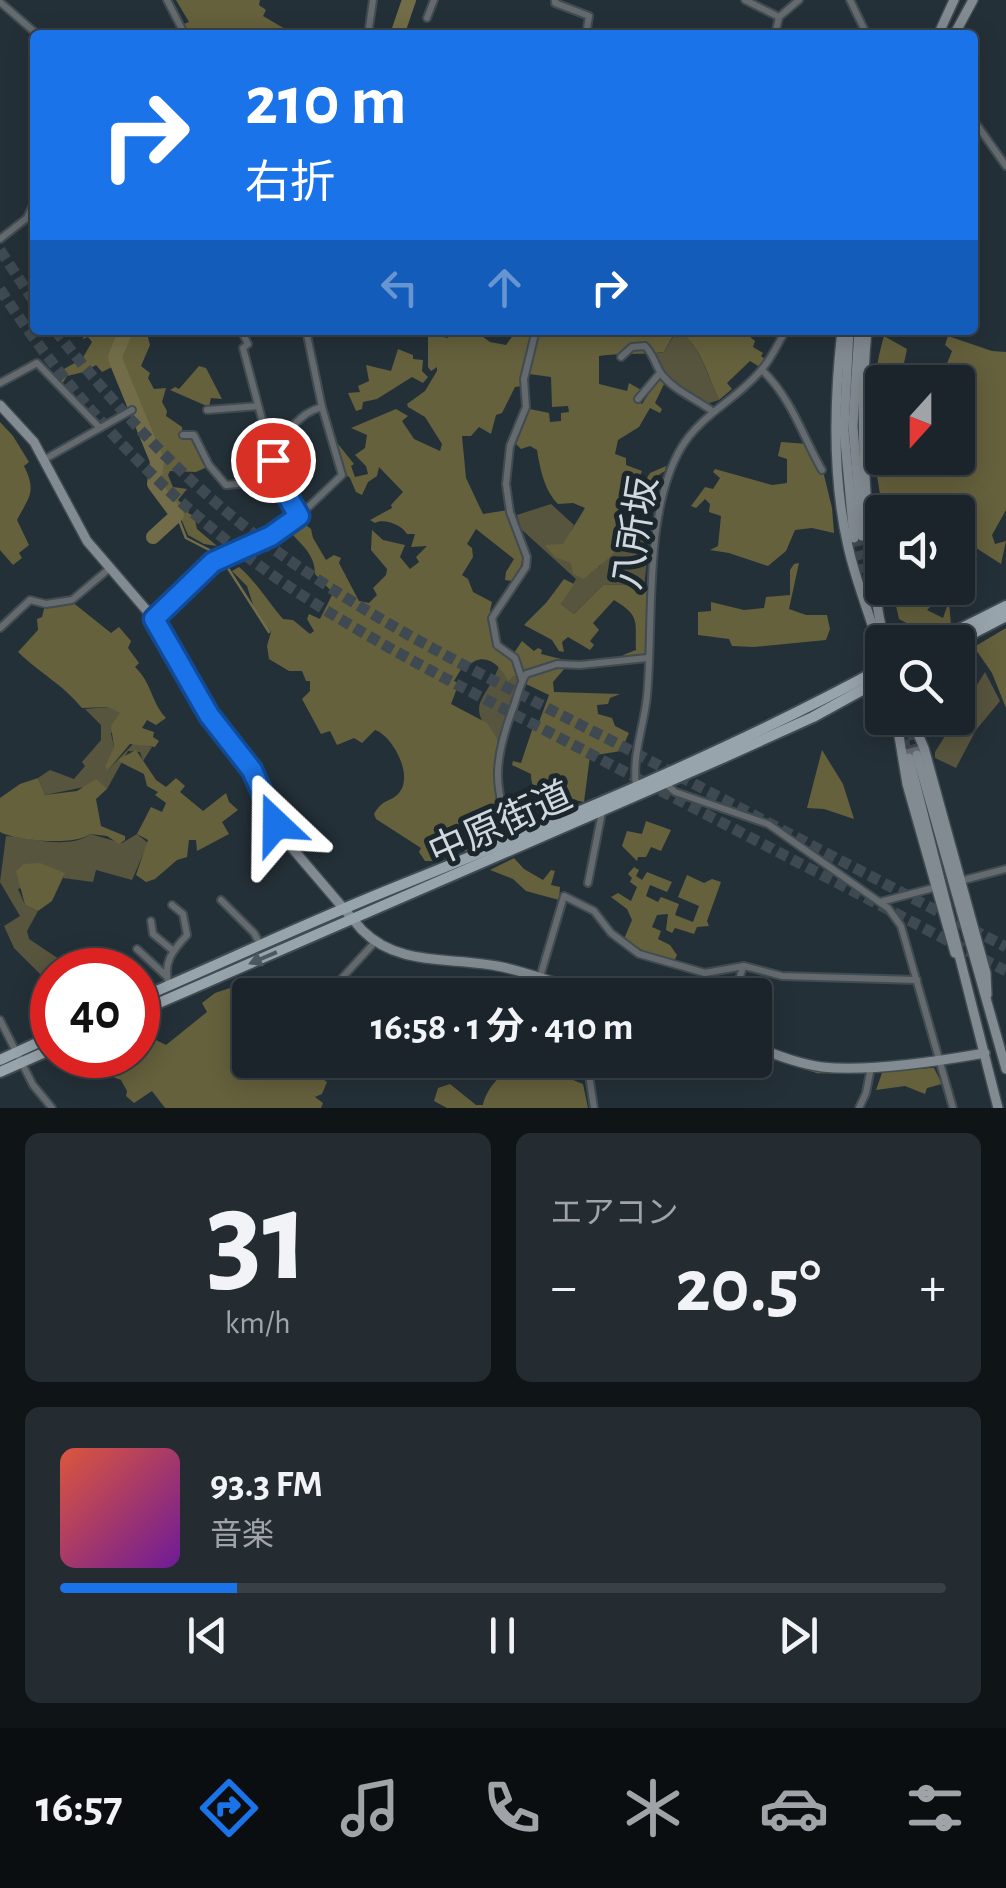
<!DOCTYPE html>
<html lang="ja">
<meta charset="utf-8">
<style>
:root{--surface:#1b242a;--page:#242c32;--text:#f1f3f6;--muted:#a0a4a8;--line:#394147;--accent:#1a73e8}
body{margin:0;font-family:"Alegreya Sans","Noto Sans JP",sans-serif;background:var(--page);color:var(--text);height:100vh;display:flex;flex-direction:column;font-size:38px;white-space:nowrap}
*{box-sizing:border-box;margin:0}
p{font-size:32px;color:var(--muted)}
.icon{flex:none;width:55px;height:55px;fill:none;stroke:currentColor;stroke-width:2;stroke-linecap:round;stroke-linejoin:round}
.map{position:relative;height:1108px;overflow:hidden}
.side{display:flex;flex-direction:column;gap:25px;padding:25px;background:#0f1417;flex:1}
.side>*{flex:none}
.banner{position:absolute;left:30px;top:30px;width:948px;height:305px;border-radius:10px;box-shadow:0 5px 25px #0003,0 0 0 2px var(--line);background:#1a73e8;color:#fff;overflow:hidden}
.needle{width:65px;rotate:201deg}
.controls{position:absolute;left:865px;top:365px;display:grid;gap:20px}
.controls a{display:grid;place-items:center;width:110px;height:110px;border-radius:10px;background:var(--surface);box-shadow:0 5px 25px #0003,0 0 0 2px var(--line);font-size:50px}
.speed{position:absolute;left:30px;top:948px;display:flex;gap:20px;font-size:50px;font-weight:700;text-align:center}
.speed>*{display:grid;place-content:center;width:130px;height:130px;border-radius:50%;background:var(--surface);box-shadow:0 5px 25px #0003,0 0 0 2px var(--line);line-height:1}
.speed .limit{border:15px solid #d22;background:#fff;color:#111}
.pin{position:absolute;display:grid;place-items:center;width:85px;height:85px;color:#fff;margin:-42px;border:5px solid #fff;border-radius:50%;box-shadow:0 2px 10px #0007}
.me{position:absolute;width:110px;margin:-55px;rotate:337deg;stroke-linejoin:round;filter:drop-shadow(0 0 8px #0008)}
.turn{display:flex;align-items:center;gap:35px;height:210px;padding:0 50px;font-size:45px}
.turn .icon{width:130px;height:130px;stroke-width:2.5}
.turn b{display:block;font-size:70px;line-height:85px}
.lanes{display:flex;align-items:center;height:95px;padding:0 50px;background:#0003;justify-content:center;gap:50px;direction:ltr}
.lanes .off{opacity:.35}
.big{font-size:75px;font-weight:700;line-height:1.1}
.side .card{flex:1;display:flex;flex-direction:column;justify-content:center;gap:15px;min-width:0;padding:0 35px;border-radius:15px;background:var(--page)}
.side .dial{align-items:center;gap:0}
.dial b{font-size:130px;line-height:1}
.song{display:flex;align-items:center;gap:30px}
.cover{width:120px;height:120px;border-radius:15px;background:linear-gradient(135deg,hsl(10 70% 55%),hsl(280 70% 35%))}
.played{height:10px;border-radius:5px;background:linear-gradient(90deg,var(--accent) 20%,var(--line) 20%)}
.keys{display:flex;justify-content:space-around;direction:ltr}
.heat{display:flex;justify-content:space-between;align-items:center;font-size:55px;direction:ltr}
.side .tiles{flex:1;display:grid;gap:25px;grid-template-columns:1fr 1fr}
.card:last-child{grid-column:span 2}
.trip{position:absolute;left:232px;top:978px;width:540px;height:100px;border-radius:10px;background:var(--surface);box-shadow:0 5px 25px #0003,0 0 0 2px var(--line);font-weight:700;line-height:100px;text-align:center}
.dock{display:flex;height:160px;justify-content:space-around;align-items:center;background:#0b0e11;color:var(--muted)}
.dock .icon{width:70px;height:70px}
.dock .selected{color:var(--accent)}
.dock b{font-size:45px;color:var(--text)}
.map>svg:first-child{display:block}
</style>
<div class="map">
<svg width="1006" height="1108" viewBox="0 0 1006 1108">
<rect width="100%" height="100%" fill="#243038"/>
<!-- green -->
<g fill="#58553e">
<path d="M676,332C697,335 709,380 719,400L706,404L677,387L663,372L653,354L664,352Z"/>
<polygon points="551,504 574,525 571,531 589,560 599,567 628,523 630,514 650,534 644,587 637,584 603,585 574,614 561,604 576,579 521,529 517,515"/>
<path d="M499,666L519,679L512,709L498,740C462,705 486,702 499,666Z"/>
<polygon points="985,672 1000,701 976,730 956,768 935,758 935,752"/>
<polygon points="109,707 121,713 111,734 114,747 108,770 134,743 152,747 143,761 140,752 128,751 107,789 99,784 45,795 38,778 50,770 74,779 85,766 82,762 101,740 101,725 85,709"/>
<path d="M90,834L122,843L137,834L148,843L132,880L96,870L93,882L63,878L64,873L18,889L25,905L38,911L27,931L29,939L62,961L63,966L44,978L14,948L4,926L20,916L0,882L6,836C31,838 70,850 90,834Z"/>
</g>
<!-- forest -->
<g fill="#65613d" fill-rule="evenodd">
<polygon points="176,0 260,0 259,5 266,10 263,16 287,30 307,34 309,31 318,35 189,35 184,24 189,22"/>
<polygon points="85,330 100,330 110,337 111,330 146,330 150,345 141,366 150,373 148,378 154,389 166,388 162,402 167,411 166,416 182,427 183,438 193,437 207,467 196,472 170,471 168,475 173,487 187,489 178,500 189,510 188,513 194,516 197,529 217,546 204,544 188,535 176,507 162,493 157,482 159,458 136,404 132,406 114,366 102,372 96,365 84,372 67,376 62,384 53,375 82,359 92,342 88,337 83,339"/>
<path d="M414,330H434L438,336L448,338L451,330L461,333L474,330L490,342L506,345L517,330H533L523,386L515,387L502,413L496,415L491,434L479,427L471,436H462L466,478L483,514L508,510C519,539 532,553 513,581L505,580L506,572L514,559L476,529L467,544L472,548L473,557L462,575L468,579L473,592L492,602L490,611L493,615L497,645L512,656L522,641L534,651L538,648L542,650L541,654L565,660V668L553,682L554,692L620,694L610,698L608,704L597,705L598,714L612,718L615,726L629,733L621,751L590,756L584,802C555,794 560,811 540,819C543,793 531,793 531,774L512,765L513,761L521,763L535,721L539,722L549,695L526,684V679L513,676L508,681C500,664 483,650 467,667L463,666L454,681L459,683L451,704L487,723L498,740L494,764L499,766L502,800L498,803L506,836L467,853L452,842L433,861H425L419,852L421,848L376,819L374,814C383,798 390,803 399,793C414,776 393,736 375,730L362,743L354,738L337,745L330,731L321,734L302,699L310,691V681H306L302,671H289L269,659L267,646L271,632L256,614L247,586L232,571L239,567C254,579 269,603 283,619L293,620L310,634L314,631L307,619L309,614L320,619L333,593L315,574C315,556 304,547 293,535L295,527L302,522L311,529L313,538L326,560L334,555L341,558L339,563L359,601L369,603L377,595L373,588L386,575L387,569L371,550L372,530L383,540L405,545L400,557L410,569L419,562L416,557L427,546L411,547L415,534H407C402,525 384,518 375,523L370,520L392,508L391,505L403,492L379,467L377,476L368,482L362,495L356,492L350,478L344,473L334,439L354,464L351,466L355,477L368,474L366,466L355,455L365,448L367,435L351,428L396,409L408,416L402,421L414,439L440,451L442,444L425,417L408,407L407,404L425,391L437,371V367L431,371L428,367V335Z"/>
<path d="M540,330H750L748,335L755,341L753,347L763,353L761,356L765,359L760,367L750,361L727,383L732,389L719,400C708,377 701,346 680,332L674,334L664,352C641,355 620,353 599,356V384L627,391L629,383L643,391L636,400L642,404L659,378L665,382L655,403L662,409L660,413L650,408L639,427L618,440L615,454L626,458V465L642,471L640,476L647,478L650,473L666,466L665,471C619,498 641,513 618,548C610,559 594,569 584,579L573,574L571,563L555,557L545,545L563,544L585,508L573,503L558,504C544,490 540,468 537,450L530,446L521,449L516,444L530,409L549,413L550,422L561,421V413L569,412L568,406L552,407L551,377L529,374Z"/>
<path d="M884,336L907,349L904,363L942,376L952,351L945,345L948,336L992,351L1006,352V510L992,535L995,544L1006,541L1001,564L973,546L958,576V512H884C871,459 868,388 884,336ZM882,382H958V458H882Z"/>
<polygon points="398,349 413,355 413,359 423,360 422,371 428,377 423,383 412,377 377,399 363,402 362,409 356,411 348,393 360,392 358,386 369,381 366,365 391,371"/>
<polygon points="199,366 206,368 222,399 211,398 209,407 170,390 175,387 179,389"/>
<path d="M0,422L13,436L29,462L24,466C37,492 29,497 17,520L29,545L19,553L22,558L13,565L0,550Z"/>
<polygon points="781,442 808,444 824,475 832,508 834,533 812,528 795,530 786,551 768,566 729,553 710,550 718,546 721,516 709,512 710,504 705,499 696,508 691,506 705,487 713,489 720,478 713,472 715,469 772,485 787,483 787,459 778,456"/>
<polygon points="799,563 789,609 806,615 827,615 830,629 826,640 754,647 732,646 729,639 698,635 698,612 711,611 711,602 744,610 764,608 766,597 790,595 790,570 794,564"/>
<path d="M564,579L574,584L561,604L574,614L603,585L638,584L649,588L648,625L655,628L652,654L625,659L623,655L636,650C635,622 641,616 614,600L593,623L599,630L590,641L594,645L590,650L568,637L562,642L564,652L559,651L552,640L524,625L546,603Z"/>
<polygon points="892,588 949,588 927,610 943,618 949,601 951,625 932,637 899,619"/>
<path d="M71,601L111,633L119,627L131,641L128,648L139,663L135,667C153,685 150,700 166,718L156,725L147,720L142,728L154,732L153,737L159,741L155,747L130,744L108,770L105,767L114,747L111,726L120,713L108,707L82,708C61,683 41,674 18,652L38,630L37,619L42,617L45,605Z"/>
<polygon points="1006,628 1006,708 992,673 974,647"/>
<polygon points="136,750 156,780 166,787 176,778 185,786 180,792 203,811 226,793 229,802 238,810 222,822 229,834 197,851 196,840 189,840 187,857 177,860 155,879 146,882 136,875 148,840 137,834 151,807 162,812 166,803 155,795 158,792 147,786 144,774 120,762 119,759"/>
<polygon points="822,750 843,784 854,819 824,809 807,808"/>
<path d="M38,778L45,795L77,791L96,779L107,789L96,799L101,826L125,836V840L119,844L107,836L90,834C75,846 17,841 0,832V798L20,784Z"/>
<polygon points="646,821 671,830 661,851 651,847 646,857 638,857 637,861 622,846 627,831 642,834"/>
<polygon points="514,858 524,869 543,880 551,870 555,871 551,885 560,887 559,900 526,891 513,879 490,870"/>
<polygon points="40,863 65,873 52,901 38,911 25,905 16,871 24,864"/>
<polygon points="634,867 639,870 636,876 642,880 647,872 672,882 667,892 650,885 646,896 658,902 661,897 679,904 675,915 693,922 699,906 678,897 687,875 704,883 712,879 721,882 707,921 709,926 697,927 694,934 675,928 672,933 666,930 668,914 657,915 652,927 661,931 658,939 670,945 677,955 674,961 648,954 624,939 632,920 627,909 611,897 618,893 631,901 637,887 630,882 632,878 628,874"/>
<polygon points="236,986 271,995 250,995 250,1060 341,1060 336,1071 325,1064 319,1076 327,1082 322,1094 315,1097 323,1103 321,1108 165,1108 152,1091 134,1103 126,1096 127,1091 121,1080 110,1076 104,1063 106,1056 138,1055 138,1039 145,1030 154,1039 166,1045 207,1012 202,1003 215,993"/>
<path d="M516,1068L523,1069L526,1076L573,1080L583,1084L588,1108H447L434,1101L438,1088L450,1084L476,1105H483C485,1092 500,1071 516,1068Z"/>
<polygon points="934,1068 942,1084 927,1088 925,1094 905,1086 876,1090 883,1070"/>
</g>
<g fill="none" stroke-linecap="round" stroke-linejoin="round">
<!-- stream -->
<g stroke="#726d48" stroke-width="2.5">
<polyline points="177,515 186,538 219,555"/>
<polyline points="224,562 269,632"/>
<polyline points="542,985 573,995"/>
<polyline points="755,1053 818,1072 850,1072"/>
</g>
<!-- river -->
<g stroke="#726d48" stroke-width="14">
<polyline points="397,35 409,0"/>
<polyline points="126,330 115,357 118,366 157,461 154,484 177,515 153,537"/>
</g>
<!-- secondary-tunnel -->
<g stroke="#3e4951" stroke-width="9" stroke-dasharray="9 4.5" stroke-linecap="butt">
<polyline points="862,536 870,572"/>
<polyline points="854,538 870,609"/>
<polyline points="907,718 917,755"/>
<polyline points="901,727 909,758"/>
</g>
<!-- highway-tunnel -->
<g stroke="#3e4951" stroke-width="11" stroke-dasharray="11 5.5" stroke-linecap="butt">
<polyline points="0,250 35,303"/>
<path d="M0,289C78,409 180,515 300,594C397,657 502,707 604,761C738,831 872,901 1006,971"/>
<path d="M55,330C128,424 211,509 311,575C407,640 513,690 616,743C746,811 876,879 1006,947"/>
</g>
<defs>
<g id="street">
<polyline points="167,0 185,35"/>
<polyline points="555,0 555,3 589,16 586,35"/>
<polyline points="745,0 779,17 799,0"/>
<polyline points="850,0 867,35"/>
<polyline points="0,2 38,35"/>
<polyline points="427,18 434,0"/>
<polyline points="368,35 373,0"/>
<polyline points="775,35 779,17"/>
<polyline points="972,118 1006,166"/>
<polyline points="0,239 27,218 35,201"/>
<polyline points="241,330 248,344 243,348 278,480 299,516"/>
<path d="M621,357L632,347L645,346C654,355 655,365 662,375C675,391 696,399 712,411"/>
<path d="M762,370C792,399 802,435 822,470"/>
<polyline points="0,383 37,363 100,428"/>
<polyline points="638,399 660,373"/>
<polyline points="207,410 258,406"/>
<polyline points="183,435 194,435 209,465 226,485 278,480"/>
<path d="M240,443C255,441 269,441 281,434C299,424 300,413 322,407"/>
<polyline points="45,459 132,410"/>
<polyline points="154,619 213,562 271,536 299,516 342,475 322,407 306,330"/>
<polyline points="0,628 30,600 46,604 72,600 110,568"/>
<polyline points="522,679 515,658 497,645 492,618 526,567 527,557 510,512 506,484 510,446 526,407 524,379 536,330"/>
<polyline points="901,754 924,748"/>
<polyline points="666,784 675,792 768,824 888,908 901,926 953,1108"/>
<path d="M636,786C632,755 644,726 647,696C654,622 643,513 681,448C701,414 738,399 762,369C772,358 778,343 786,330"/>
<path d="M511,842C496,785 491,768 512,711C517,699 519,685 526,674L557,664L580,665L647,658"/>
<polyline points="960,881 1006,869"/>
<polyline points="588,883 602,812"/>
<polyline points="221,900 254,933 260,944"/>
<polyline points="880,902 937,887"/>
<polyline points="151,921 153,934 171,949"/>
<polyline points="137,949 165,975"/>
<polyline points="540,977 564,896 594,911 611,933 639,954 705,973 744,966 782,976 917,980"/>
<polyline points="342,978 374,943"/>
<path d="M169,985C162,963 173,950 187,935L183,914L172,905"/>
<polyline points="734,995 743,967"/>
<polyline points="0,1020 33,1085 52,1108"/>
<polyline points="592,1060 589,1075 594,1108"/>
<polyline points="859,1108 866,1093 871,1067"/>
</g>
<g id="secondary">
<polyline points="938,35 954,0"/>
<polyline points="954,35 973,0"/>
<path d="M842,330C834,400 832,477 848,546C856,583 872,620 882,657"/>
<polyline points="849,330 844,430 854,538"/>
<polyline points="859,330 853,426 862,536"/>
<path d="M867,330C860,404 863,475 871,550C875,582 876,611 885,642"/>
<path d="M0,405L34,442L87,541L154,619L209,715L253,770L276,825L292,848L362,930C400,968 453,956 502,967C533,974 563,985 592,995"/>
<polyline points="896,718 907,784 955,953"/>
<polyline points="911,718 924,748 986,973 987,995"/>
<polyline points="917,755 1006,1069"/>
<polyline points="909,758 998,1108"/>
<path d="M755,1047C777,1055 799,1064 822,1067C867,1072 940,1061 985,1053"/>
</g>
<g id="primary">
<polyline points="934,642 1006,606"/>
<polyline points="956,642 1006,616"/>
<path d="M138,999C224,962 309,922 396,887C561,820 726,753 882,668"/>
<polyline points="138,1012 718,760 813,717 882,679"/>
<polyline points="0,1060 52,1036"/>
<polyline points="0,1072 52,1049"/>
</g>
</defs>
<!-- street casing -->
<use href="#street" stroke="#404b52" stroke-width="10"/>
<!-- secondary casing -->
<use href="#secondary" stroke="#404b52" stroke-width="12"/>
<!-- primary casing -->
<use href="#primary" stroke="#404b52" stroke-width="14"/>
<!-- street -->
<use href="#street" stroke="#646a6e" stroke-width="6"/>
<!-- secondary -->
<use href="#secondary" stroke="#828b91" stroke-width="9"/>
<!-- primary -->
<use href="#primary" stroke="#98a4ac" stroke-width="10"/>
</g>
<!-- one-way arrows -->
<defs><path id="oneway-solid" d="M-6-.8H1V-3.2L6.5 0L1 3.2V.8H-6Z" transform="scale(2.5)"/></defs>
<use fill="#4d5860" href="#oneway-solid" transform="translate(263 958) rotate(157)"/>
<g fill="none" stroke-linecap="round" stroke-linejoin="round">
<defs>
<polyline id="route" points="273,460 278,480 299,516 271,536 213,562 154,619 209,715 252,770 276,824"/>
</defs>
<!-- route casing -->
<use href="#route" stroke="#114b97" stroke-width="25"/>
<!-- route -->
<use href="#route" stroke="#1a73e8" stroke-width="18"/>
</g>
<g text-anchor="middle" stroke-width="10" stroke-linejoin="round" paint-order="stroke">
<!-- street labels -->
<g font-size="38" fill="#d0d8dd" stroke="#1b262d">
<text transform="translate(635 533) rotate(-81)" y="13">八所坂</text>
<text transform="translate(500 823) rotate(-24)" y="13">中原街道</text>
</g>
</g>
</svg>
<div class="controls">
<a><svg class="needle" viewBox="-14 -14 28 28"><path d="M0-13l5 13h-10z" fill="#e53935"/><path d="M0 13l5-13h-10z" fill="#a0a4a8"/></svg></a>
<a><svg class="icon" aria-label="sound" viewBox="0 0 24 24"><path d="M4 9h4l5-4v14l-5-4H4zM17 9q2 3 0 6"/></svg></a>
<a><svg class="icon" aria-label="search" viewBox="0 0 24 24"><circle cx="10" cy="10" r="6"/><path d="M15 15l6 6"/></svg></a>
</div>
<div class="speed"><div class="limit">40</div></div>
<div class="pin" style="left:273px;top:460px;background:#d93025"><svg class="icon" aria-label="arrive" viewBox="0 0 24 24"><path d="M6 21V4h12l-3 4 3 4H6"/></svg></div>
<svg class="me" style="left:276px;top:824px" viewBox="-20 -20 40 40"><path d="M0-17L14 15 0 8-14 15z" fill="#1a73e8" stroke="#fff" stroke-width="4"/></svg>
<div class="trip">16:58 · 1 分 · 410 m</div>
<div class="banner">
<div class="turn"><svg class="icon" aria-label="right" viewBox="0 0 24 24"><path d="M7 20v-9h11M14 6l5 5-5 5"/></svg><div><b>210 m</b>右折</div></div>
<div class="lanes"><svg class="icon off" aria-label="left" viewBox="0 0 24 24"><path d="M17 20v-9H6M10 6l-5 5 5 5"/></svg><svg class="icon off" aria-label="ahead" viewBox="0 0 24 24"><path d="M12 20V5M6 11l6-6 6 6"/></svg><svg class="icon" aria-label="right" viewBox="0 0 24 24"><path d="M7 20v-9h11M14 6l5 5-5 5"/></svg></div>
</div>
</div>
<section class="side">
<div class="tiles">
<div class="card dial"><b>31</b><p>km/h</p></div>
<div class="card"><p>エアコン</p>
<div class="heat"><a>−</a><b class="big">20.5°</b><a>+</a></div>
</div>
<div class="card">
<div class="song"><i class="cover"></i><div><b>93.3 FM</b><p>音楽</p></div></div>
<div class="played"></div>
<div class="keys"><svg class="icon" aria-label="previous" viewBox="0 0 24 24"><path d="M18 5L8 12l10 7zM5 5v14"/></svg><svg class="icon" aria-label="pause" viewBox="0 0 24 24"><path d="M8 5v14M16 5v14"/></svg><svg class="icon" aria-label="next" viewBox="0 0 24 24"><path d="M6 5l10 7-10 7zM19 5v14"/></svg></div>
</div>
</div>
</section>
<nav class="dock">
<b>16:57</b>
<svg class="icon selected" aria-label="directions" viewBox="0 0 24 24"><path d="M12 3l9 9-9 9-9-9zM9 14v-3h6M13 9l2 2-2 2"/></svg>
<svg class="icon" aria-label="music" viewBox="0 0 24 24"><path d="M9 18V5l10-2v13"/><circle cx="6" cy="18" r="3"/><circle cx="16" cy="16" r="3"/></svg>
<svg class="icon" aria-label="phone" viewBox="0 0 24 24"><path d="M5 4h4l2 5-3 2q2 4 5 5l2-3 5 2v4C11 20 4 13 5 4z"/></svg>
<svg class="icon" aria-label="climate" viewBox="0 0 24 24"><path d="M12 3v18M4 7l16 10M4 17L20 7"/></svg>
<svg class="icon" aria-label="car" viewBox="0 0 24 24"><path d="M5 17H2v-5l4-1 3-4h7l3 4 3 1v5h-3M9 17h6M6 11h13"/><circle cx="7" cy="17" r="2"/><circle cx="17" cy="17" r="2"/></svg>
<svg class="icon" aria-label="filters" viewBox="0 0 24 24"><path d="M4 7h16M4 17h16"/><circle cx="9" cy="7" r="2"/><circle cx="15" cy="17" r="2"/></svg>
</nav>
